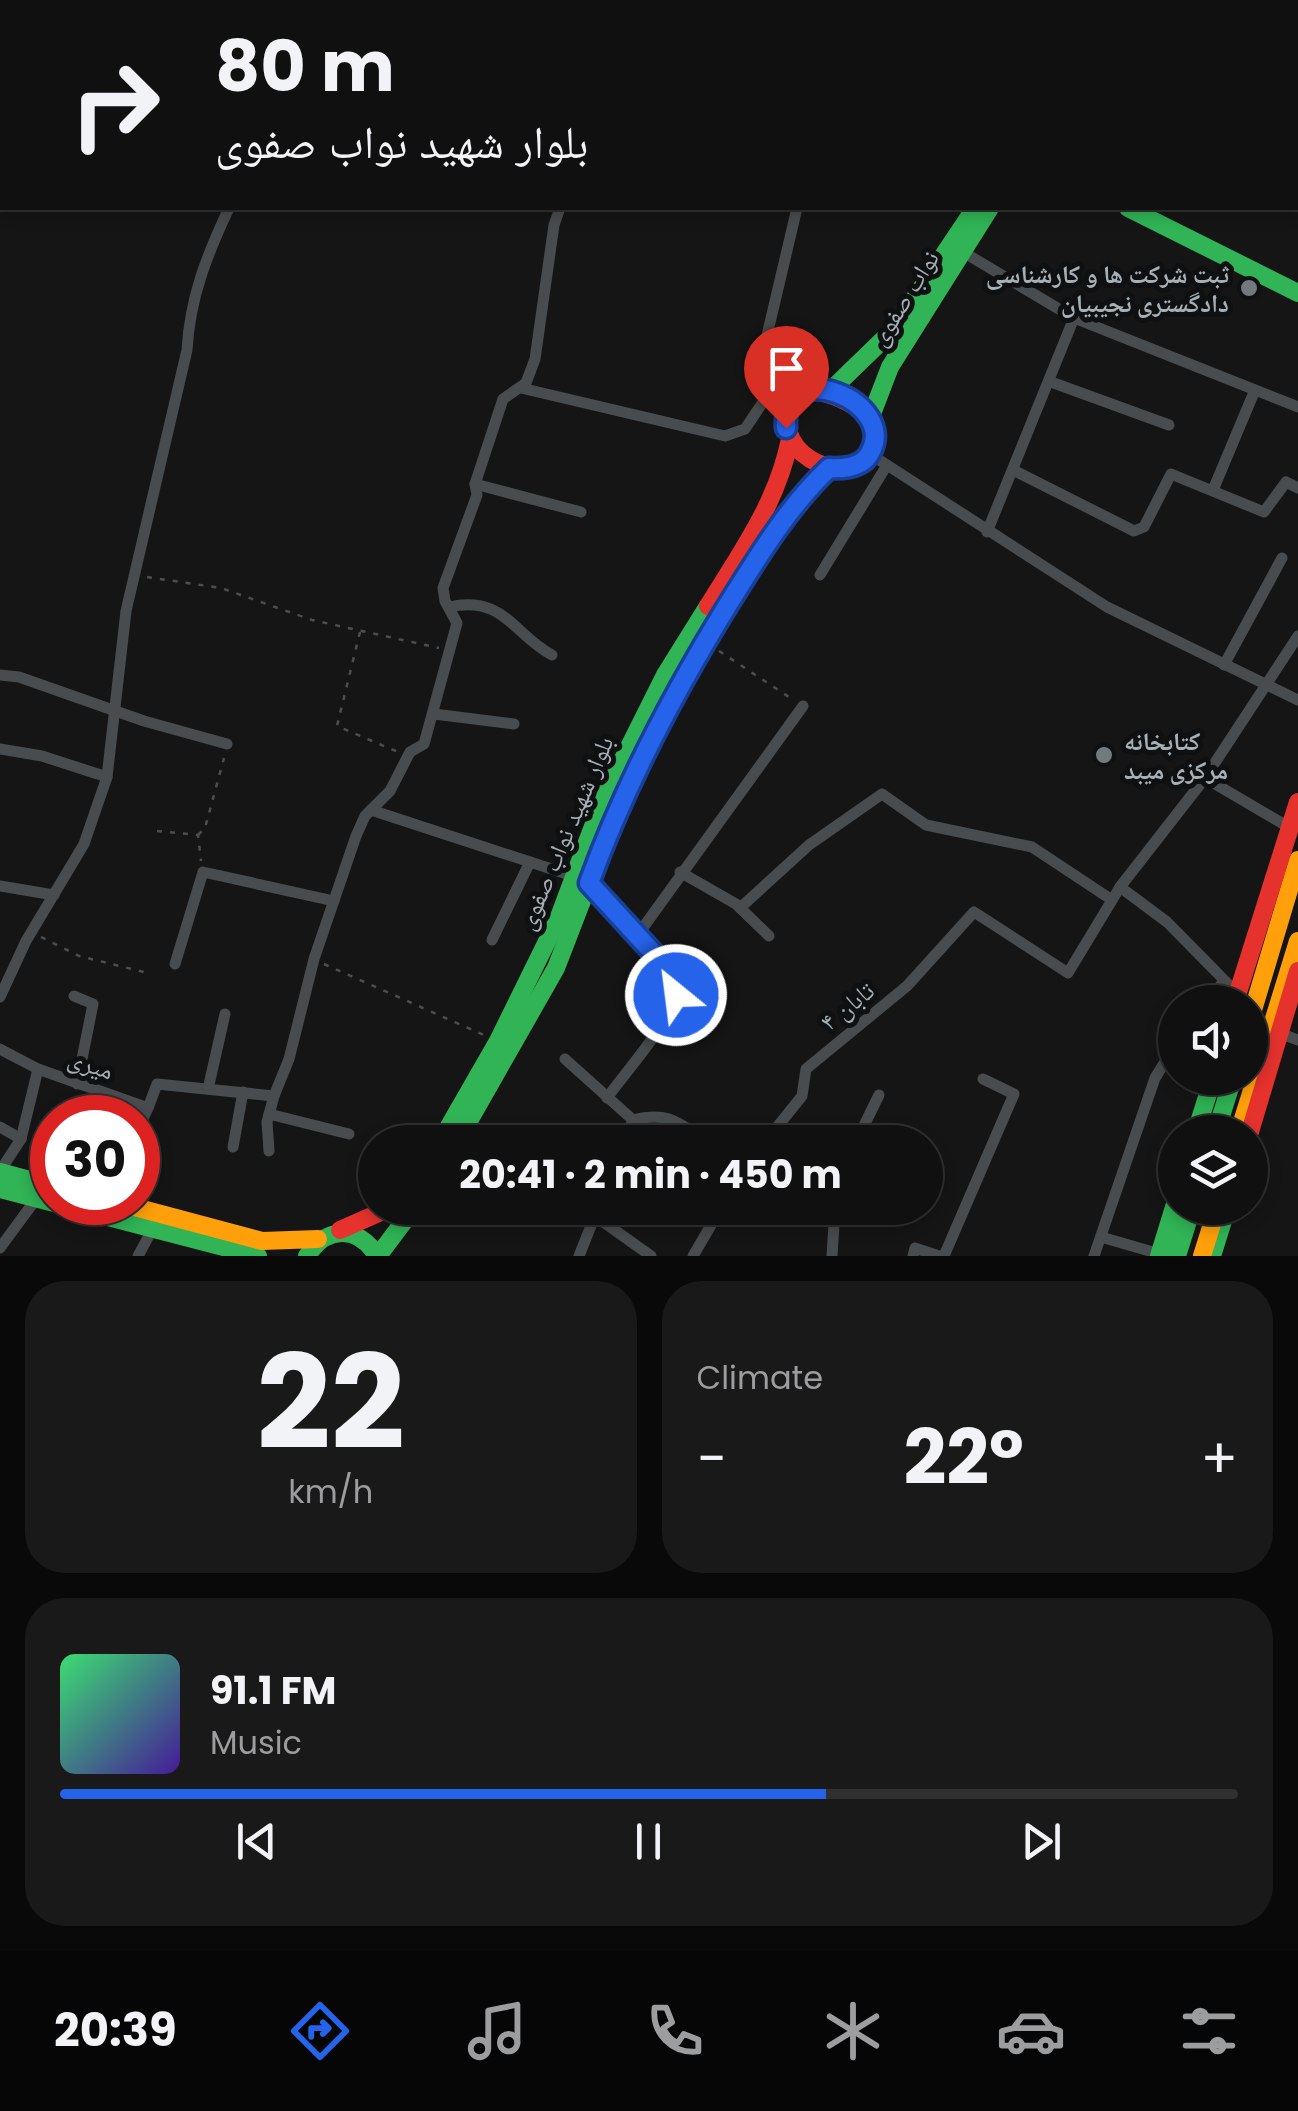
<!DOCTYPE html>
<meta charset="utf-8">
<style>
:root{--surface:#101010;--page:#191919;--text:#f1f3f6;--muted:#9c9d9f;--line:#303030;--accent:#2563eb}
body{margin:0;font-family:Poppins,"Noto Naskh Arabic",sans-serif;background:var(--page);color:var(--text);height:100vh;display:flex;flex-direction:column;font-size:38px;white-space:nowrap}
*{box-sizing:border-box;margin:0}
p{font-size:32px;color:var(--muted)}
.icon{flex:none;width:55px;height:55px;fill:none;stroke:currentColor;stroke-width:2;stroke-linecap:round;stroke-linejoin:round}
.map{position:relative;height:1256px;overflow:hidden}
.drawer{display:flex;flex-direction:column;gap:25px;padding:25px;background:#090909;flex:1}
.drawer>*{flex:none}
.top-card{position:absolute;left:0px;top:0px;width:1300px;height:210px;box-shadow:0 5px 15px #0003,0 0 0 2px var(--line);background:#101010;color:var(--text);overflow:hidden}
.fabs{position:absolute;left:1158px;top:985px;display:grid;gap:20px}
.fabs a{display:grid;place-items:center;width:110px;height:110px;border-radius:50%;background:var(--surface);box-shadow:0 5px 15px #0003,0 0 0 2px var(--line);font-size:50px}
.speed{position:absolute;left:30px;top:1095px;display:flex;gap:20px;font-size:50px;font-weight:700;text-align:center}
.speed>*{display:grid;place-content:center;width:130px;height:130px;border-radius:50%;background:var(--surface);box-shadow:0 5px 15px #0003,0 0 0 2px var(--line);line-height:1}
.speed .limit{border:15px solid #d22;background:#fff;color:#111}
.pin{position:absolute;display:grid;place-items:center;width:85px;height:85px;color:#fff;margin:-102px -42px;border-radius:50% 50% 50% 0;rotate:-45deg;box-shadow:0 0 10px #0007}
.pin .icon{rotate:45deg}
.me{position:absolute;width:110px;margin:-55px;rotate:331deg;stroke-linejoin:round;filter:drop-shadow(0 0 8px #0008)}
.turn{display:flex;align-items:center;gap:35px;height:210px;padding:0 50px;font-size:45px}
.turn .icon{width:130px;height:130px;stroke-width:2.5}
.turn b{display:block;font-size:70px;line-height:85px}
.big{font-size:75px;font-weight:700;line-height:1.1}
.drawer .tile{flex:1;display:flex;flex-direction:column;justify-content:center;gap:15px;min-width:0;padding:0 35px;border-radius:40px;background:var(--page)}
.drawer .dial{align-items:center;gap:0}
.dial b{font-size:130px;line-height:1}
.song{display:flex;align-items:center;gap:30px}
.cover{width:120px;height:120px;border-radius:15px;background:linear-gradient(135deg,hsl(140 70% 55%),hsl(260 70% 35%))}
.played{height:10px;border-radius:5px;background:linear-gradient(90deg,var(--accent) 65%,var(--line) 65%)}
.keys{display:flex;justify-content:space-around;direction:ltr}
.heat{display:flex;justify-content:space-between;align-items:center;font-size:55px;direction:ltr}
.drawer .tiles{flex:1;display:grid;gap:25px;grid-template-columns:1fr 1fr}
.tile:last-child{grid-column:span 2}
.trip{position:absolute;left:358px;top:1125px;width:585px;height:100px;border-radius:50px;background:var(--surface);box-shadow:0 5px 15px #0003,0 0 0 2px var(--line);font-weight:700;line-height:100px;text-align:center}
.menu{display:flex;height:160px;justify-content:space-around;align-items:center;background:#060606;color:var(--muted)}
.menu .icon{width:70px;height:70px}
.menu .active{color:var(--accent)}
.menu b{font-size:45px;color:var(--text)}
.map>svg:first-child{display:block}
</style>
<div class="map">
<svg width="1298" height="1256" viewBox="0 0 1298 1256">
<rect width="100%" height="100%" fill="#151515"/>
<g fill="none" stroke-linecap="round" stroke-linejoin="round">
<!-- path -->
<g stroke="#4b4e50" stroke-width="2.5" stroke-dasharray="5 8" stroke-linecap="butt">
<polyline points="147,577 221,588 312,620 439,648"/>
<polyline points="360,632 337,726 398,752"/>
<polyline points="719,651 792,699"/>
<polyline points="157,831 198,835 201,861"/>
<polyline points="198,835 205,828 224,758"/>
<polyline points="41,937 79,956 148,973"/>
<polyline points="324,964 486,1036"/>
</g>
<!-- street -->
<g stroke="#494c4e" stroke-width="11">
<polyline points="652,0 658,2"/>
<polyline points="945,0 952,2"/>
<polyline points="1022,0 1024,2"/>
<polyline points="1225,0 1228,2"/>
<polyline points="307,2 307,0"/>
<polyline points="843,2 844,0"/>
<polyline points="983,2 985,0"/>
<polyline points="1089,2 1090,0"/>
<polyline points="1271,2 1272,0"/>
<polyline points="963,252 1074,318 1298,407"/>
<polyline points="1051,382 1169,425"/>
<polyline points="521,388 725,436 745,429 765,399 789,404"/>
<polyline points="765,399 760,365 797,208"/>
<polyline points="870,454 1107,607 1298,700"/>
<polyline points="1015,471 1134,531 1144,527 1171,474 1264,512 1286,482 1298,488"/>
<polyline points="475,484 581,512"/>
<polyline points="1213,490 1255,390"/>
<polyline points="987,532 1074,318"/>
<polyline points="820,575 887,465"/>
<path d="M449,607C504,595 513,634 552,655"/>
<polyline points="1224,665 1282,558"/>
<polyline points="0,675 19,677 144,721 227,744"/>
<polyline points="434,714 514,724"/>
<polyline points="0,749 42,756 107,777"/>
<polyline points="1205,778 1290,828"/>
<polyline points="371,810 573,876"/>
<polyline points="680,872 736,904 769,936"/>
<path d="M589,883L678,981C673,1023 631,1064 607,1098"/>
<polyline points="0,886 54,895"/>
<polyline points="1120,887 1167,922 1238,994"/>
<polyline points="740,908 809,845 882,794 926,825 1032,847 1112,900"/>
<polyline points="637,936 803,706"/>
<polyline points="492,940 530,862"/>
<polyline points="175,964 203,872 334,901"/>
<polyline points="74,996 93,1004 77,1084"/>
<path d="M0,997L26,941L84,844L107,777L126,611L187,350C190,297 207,255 229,208"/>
<polyline points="1207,1002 1224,981"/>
<polyline points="1279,1033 1298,1040"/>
<polyline points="0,1049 38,1069 148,1108 157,1084 274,1096"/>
<polyline points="565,1059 633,1120"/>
<polyline points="208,1089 225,1014"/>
<polyline points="269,1114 349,1134"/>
<path d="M633,1120C669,1111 679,1123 708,1142"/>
<polyline points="0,1127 21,1139"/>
<polyline points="138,1129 148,1108"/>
<polyline points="624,1142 633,1120"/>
<polyline points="765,1142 802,1096 806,1069 907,986 974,912 1068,973 1120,887 1205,778 1298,636"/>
<polyline points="856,1142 879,1095"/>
<polyline points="233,1147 243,1092"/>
<polyline points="269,1151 267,1122 274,1096 289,1059 314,959 356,836 365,816 390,791 410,752 424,744 457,623 445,601 443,588 477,495 475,484 503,399 526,383 535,359 554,225 560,208"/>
<polyline points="0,1171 21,1139 38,1069"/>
<polyline points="575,1208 595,1216 651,1256"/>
<polyline points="1101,1237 1160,1254"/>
<polyline points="0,1248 36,1199"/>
<polyline points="138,1256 152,1230"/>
<polyline points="579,1256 598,1208"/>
<polyline points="693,1256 721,1208"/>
<polyline points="832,1256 835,1208"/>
<polyline points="913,1256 915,1248 939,1256"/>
<polyline points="944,1256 1014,1094 983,1079"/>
<polyline points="1094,1256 1155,1078 1175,1046"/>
</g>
<!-- fast -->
<g stroke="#30b455" stroke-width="18">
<polyline points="1066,0 1066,2"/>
<polyline points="1128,208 1298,293"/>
<polyline points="830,391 894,329 975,208"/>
<polyline points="870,419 890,367 990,208"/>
<polyline points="1196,1132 1213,1078"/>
<polyline points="1216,1132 1233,1078"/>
<polyline points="440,1142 498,1041 559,917 604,797 665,675 708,606"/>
<polyline points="457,1142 556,968 619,805 681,684 784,518 829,467"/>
<polyline points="0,1172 52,1186"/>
<polyline points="0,1189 258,1256"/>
<path d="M307,1256C326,1226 358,1225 377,1256"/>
<polyline points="378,1256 414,1208"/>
<polyline points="1159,1256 1175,1204"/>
<polyline points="1177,1256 1192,1208"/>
<polyline points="1212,1256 1227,1208"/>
</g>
<!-- slow -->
<g stroke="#ff9f0a" stroke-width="18">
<polyline points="1250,1020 1298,860"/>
<polyline points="1239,1132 1298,941"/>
<polyline points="116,1202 262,1241 318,1239"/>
<polyline points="1202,1256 1217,1208"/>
</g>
<!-- jam -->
<g stroke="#e5322d" stroke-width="18">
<polyline points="1052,0 1052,2"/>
<path d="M808,390C836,392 899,420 867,456C834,493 749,435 808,390Z"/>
<path d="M708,606C742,551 777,503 790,439"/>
<polyline points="1235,1002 1298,802"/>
<polyline points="1250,1132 1298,971"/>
<polyline points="340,1230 390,1208"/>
</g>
</g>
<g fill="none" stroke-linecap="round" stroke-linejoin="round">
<defs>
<path id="route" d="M676,995L678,980L589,883C625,784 674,692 729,603C759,555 788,507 829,468C844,469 862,468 870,453C900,403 781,352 786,428"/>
</defs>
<!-- route casing -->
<use href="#route" stroke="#184099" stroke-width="25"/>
<!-- route -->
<use href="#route" stroke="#2563eb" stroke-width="18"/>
</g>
<!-- markers -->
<g fill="#737a7e" stroke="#0f1011" stroke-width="4">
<circle cx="1249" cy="288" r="10"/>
<circle cx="1104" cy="755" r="10"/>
</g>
<g text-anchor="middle" stroke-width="10" stroke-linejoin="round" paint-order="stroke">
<!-- poi labels -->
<g font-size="25" font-weight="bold" fill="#a6b0b6" stroke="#0f1011" text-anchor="end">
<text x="1229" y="283">ثبت شرکت ها و کارشناسی<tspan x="1229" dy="29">دادگستری نجیبیان</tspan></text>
<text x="1124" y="750" text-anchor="start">کتابخانه<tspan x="1124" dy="29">مرکزی میبد</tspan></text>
</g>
<!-- street labels -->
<g font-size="25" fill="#a6b0b6" stroke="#0f1011">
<text transform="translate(904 298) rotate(-58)" y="9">نواب صفوی</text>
<text transform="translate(565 833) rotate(-67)" y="9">بلوار شهید نواب صفوی</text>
<text transform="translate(847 1006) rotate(-39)" y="9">تابان ۴</text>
<text transform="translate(91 1064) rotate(19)" y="9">میری</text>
</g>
</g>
</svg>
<div class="fabs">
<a><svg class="icon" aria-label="sound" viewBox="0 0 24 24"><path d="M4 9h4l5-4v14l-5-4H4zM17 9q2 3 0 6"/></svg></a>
<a><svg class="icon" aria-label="layers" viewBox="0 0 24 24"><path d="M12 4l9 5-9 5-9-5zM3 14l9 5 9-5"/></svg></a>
</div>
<div class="speed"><div class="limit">30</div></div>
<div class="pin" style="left:786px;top:428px;background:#d93025"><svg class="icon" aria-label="arrive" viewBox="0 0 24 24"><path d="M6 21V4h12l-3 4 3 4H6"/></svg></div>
<svg class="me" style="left:676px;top:995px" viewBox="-20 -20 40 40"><circle r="17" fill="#2563eb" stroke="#fff" stroke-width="3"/><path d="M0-11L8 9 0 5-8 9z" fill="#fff"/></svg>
<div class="trip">20:41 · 2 min · 450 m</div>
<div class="top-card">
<div class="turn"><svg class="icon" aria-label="right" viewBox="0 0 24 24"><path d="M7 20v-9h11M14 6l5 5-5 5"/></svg><div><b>80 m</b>بلوار شهید نواب صفوی</div></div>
</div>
</div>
<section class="drawer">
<div class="tiles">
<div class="tile dial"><b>22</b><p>km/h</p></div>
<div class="tile"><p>Climate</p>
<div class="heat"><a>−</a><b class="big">22°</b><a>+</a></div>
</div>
<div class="tile">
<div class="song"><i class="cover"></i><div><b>91.1 FM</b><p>Music</p></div></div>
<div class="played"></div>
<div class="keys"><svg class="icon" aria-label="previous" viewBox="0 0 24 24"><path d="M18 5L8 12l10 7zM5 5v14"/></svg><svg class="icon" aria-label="pause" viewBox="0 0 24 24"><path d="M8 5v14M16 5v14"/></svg><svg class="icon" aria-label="next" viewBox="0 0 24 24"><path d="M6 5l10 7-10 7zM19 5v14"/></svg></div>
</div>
</div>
</section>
<nav class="menu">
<b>20:39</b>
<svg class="icon active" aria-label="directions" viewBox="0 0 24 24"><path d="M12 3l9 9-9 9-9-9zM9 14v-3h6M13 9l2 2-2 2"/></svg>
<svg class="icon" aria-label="music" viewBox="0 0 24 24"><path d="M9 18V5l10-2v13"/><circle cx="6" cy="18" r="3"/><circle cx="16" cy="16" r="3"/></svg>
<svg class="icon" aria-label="phone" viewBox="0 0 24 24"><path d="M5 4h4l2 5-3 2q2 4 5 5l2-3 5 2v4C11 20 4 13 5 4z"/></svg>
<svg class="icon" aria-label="climate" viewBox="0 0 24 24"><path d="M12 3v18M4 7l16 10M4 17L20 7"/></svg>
<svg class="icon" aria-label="car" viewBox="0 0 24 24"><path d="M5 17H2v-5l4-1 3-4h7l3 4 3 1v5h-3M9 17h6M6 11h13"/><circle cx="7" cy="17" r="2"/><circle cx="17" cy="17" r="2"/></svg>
<svg class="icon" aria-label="filters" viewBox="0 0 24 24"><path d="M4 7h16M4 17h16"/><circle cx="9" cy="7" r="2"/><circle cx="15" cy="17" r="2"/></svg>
</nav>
